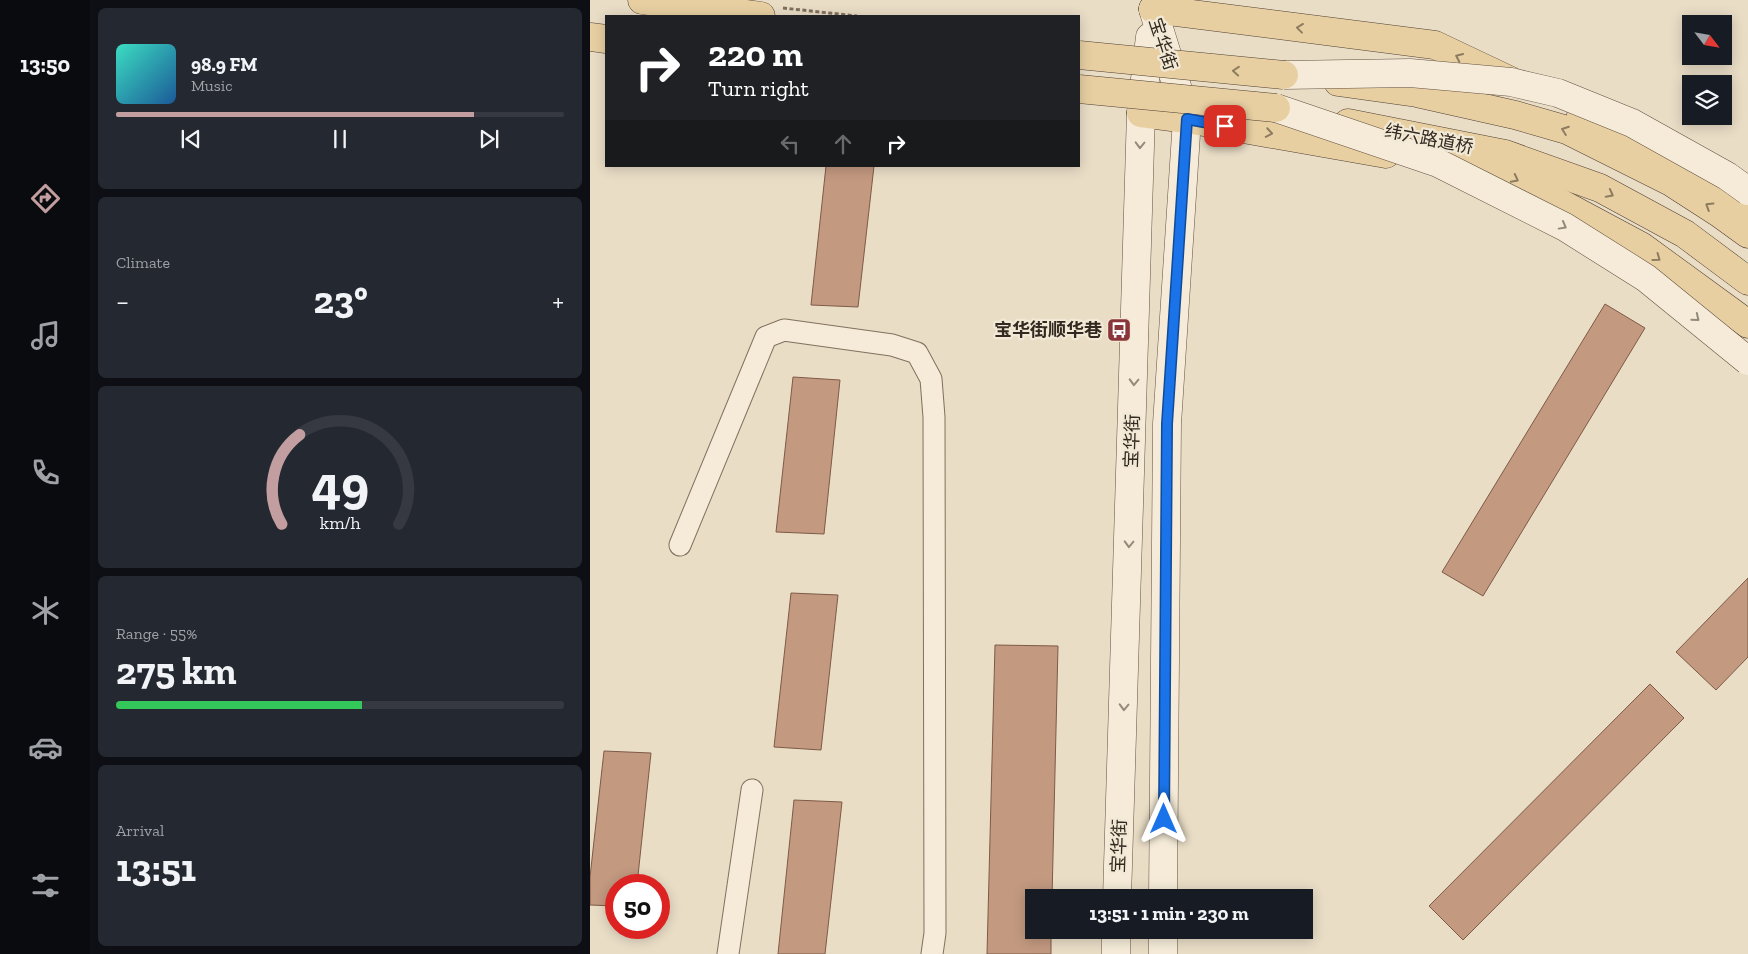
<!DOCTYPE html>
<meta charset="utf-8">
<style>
:root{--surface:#171b24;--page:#242831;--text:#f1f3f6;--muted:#9ea1a6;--line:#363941;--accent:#c39ea1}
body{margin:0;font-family:"Zilla Slab","Noto Sans SC",serif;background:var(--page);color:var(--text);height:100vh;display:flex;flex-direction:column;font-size:19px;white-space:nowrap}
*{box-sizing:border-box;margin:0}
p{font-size:16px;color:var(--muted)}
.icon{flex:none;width:28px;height:28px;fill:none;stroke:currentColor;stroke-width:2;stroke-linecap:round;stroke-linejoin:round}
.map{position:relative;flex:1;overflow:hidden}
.sheet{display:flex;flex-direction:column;gap:8px;padding:8px;background:#0d0f14;width:500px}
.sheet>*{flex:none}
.hud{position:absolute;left:15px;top:15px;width:475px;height:152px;border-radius:0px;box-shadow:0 2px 12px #0003;background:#202124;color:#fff;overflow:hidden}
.needle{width:32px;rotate:121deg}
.buttons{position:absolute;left:1092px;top:15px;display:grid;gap:10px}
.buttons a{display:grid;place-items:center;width:50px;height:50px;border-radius:0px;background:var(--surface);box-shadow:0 2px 12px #0003;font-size:25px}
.speed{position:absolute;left:15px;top:874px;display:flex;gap:10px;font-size:25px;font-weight:700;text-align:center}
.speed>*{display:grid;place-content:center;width:65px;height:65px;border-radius:50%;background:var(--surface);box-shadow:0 2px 12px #0003;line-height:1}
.speed .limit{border:8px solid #d22;background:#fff;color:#111}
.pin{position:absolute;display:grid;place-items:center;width:42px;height:42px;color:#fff;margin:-21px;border-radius:10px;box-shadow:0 2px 8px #0006}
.me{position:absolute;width:55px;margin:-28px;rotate:0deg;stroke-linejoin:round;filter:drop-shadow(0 0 4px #0008)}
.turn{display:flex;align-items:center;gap:18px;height:105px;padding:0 20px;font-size:22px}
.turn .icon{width:65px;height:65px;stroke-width:2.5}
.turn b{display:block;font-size:35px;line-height:42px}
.lanes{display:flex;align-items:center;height:48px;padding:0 20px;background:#0003;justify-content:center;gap:25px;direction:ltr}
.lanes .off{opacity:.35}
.big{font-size:38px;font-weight:700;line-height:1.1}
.sheet .card{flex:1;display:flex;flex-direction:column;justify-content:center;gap:8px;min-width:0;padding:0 18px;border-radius:8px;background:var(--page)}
.sheet .dial{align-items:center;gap:0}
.dial svg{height:130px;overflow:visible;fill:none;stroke:var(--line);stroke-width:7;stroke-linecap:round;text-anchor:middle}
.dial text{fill:var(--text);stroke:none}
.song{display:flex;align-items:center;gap:15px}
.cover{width:60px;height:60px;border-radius:8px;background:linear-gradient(135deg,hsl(170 70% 55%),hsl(210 70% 35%))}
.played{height:5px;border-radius:2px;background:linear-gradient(90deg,var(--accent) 80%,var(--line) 80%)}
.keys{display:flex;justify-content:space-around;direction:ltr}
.heat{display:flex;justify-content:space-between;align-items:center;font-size:28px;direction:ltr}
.charge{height:8px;border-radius:4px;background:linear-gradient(90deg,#34c759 55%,var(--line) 0)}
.trip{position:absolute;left:435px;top:889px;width:288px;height:50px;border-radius:0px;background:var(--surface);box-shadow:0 2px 12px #0003;font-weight:700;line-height:50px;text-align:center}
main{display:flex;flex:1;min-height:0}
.tabs{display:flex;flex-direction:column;width:90px;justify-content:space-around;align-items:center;background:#090b0e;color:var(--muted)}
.tabs .icon{width:35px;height:35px}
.tabs .on{color:var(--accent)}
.tabs b{font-size:22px;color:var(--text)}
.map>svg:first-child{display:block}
</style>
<main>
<nav class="tabs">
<b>13:50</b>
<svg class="icon on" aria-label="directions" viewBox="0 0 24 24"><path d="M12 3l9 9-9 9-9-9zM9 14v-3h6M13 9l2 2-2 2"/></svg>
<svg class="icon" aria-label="music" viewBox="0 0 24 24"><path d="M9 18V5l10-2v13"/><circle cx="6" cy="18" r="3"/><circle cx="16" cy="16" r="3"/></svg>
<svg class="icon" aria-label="phone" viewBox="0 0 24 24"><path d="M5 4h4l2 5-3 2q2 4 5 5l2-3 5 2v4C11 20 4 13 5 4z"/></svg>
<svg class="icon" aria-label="climate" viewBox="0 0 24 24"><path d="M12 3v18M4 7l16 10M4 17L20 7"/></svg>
<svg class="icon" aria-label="car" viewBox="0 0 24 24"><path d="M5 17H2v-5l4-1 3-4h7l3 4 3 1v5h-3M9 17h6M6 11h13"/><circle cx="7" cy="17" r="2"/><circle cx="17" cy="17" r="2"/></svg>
<svg class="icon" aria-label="filters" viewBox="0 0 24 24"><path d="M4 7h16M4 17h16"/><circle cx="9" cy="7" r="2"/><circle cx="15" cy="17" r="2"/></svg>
</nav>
<section class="sheet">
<div class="card">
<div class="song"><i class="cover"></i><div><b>98.9 FM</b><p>Music</p></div></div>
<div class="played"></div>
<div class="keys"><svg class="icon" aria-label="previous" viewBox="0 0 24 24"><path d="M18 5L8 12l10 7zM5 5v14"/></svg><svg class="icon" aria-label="pause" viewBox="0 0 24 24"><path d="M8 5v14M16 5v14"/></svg><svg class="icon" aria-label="next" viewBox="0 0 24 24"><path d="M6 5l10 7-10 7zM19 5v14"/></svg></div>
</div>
<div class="card"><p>Climate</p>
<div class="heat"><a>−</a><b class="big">23°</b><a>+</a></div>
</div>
<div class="card dial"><svg viewBox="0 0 100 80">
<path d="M14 69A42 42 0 1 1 86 69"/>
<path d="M14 69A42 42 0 0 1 25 14" stroke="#c39ea1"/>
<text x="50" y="56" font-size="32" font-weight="700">49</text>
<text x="50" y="72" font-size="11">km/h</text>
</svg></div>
<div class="card"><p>Range · 55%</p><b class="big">275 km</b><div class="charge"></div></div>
<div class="card"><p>Arrival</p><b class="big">13:51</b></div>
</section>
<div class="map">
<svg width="1158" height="954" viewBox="0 0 1158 954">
<rect width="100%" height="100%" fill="#e9ddc6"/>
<!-- building -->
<g fill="#c39980" stroke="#7e5a47">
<polygon points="236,166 284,166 268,307 221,305"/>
<polygon points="1015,304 1055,328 893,596 852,572"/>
<polygon points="203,377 250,380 234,534 186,532"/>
<polygon points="1158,578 1158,657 1126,690 1086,652"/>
<polygon points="201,593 248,595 231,750 184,747"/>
<polygon points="405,645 468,646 462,898 444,898 444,930 461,930 461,954 397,954"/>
<polygon points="1060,684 1094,718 873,940 839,906"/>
<polygon points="14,751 61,753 47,885 26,885 26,906 0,905 0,877"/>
<polygon points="204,800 252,802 235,954 188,954"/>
</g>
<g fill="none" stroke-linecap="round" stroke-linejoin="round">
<defs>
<g id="minor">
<polyline points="90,545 176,337 194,330 302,345 327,353 341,379 344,417 345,933 342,954"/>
<polyline points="138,954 162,790"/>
</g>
<g id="secondary">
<polyline points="563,9 597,119 577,424 573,898"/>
<polyline points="527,898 551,113 560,37"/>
<polyline points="526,954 526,930"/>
<polyline points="573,954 573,930"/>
</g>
<g id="primary">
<polyline points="52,0 171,16"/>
<polyline points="563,9 845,45 921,81"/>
<polyline points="0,37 16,39"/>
<polyline points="748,82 827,93 925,115 977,130 1081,182 1129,213 1158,234"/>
<polyline points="551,113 597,119 796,154"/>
<polyline points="991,115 1094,164 1158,211"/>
<polyline points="758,123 915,154 1010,188 1095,234 1158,281"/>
<polyline points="858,165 918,175 1051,246 1158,324"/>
</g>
</defs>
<!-- minor casing -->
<use href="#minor" stroke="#82705e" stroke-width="23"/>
<!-- secondary casing -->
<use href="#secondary" stroke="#645141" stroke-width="29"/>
<!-- primary casing -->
<use href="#primary" stroke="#503f32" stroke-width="29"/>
<!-- path -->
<polyline stroke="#82705e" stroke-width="3" stroke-dasharray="4 2.5" stroke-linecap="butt" points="193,8 267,16"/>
<!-- minor -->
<use href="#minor" stroke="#f5ebd8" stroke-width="21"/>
<!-- secondary -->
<use href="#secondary" stroke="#f5ebd8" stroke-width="28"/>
<!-- primary -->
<use href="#primary" stroke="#e8cfa2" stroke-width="28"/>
<defs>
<g id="secondary-bridge">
<polyline points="694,75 820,73 921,82 968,93 1042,123 1137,176 1158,191"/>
<polyline points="686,108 848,163 975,227 1056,278 1158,361"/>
</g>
<g id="primary-bridge">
<polyline points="489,55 694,75"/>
<polyline points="489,89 686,108"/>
</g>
</defs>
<!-- secondary-bridge casing -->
<use href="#secondary-bridge" stroke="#645141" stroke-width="29" stroke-linecap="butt"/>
<!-- primary-bridge casing -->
<use href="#primary-bridge" stroke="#503f32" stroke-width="29" stroke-linecap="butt"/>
<!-- secondary-bridge -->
<use href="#secondary-bridge" stroke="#f5ebd8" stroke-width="28"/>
<!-- primary-bridge -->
<use href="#primary-bridge" stroke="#e8cfa2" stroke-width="28"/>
</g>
<!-- one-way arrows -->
<defs><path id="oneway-chevron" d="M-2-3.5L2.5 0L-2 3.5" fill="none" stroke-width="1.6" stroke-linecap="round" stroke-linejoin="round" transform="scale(1.25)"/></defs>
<g stroke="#8e7c61">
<use href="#oneway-chevron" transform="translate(710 28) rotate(-173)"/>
<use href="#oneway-chevron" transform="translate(869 57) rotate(-155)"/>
<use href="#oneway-chevron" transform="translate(646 71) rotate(-175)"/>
<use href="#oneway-chevron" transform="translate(975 130) rotate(-160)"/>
<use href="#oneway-chevron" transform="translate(679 133) rotate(10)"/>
<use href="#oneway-chevron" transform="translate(925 179) rotate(27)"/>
<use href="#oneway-chevron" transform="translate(1020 194) rotate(28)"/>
<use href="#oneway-chevron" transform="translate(1119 206) rotate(-148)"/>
<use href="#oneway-chevron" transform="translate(1067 258) rotate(36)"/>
</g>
<g stroke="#948a7c">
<use href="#oneway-chevron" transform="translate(550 145) rotate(91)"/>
<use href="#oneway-chevron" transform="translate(973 226) rotate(29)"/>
<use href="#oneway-chevron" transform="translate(1106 318) rotate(39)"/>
<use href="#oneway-chevron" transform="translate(544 382) rotate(92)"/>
<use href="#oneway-chevron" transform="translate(539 544) rotate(92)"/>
<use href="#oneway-chevron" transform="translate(534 707) rotate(92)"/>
</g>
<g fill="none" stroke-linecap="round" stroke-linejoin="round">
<defs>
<polyline id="route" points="574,819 577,424 597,119 635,126"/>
</defs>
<!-- route casing -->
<use href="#route" stroke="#114b97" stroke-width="12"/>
<!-- route -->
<use href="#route" stroke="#1a73e8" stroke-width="9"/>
</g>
<!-- icons -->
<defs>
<symbol id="bus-square" viewBox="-11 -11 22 22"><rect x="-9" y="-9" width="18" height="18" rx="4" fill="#8a3539" stroke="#f1e8d5"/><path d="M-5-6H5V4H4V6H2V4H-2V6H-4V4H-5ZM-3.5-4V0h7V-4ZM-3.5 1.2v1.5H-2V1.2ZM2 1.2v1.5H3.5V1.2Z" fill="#fff"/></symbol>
</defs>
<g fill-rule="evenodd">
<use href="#bus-square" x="515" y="316" width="28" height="28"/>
</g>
<g text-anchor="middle" stroke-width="4.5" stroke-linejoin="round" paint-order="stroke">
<!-- street labels -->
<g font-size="18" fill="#342920" stroke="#f1e8d5">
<text transform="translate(573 44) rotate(72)" y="6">宝华街</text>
<text transform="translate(839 139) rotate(11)" y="6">纬六路道桥</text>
<text transform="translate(542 441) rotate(-88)" y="6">宝华街</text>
<text transform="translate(529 846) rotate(-88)" y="6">宝华街</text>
</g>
<!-- poi labels -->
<g font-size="18" font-weight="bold" fill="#342920" stroke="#f1e8d5" text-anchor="end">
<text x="512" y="336">宝华街顺华巷</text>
</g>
</g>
</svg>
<div class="buttons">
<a><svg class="needle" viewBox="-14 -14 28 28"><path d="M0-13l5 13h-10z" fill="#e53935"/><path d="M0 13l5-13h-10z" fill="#9ea1a6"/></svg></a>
<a><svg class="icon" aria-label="layers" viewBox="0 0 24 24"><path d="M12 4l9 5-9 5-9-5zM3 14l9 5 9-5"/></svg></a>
</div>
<div class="speed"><div class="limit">50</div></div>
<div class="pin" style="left:635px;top:126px;background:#d93025"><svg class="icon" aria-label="arrive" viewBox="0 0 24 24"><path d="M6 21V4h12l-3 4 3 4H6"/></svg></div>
<svg class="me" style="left:574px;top:819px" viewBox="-20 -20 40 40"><path d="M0-17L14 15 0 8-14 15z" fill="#1a73e8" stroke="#fff" stroke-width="4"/></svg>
<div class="trip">13:51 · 1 min · 230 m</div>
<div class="hud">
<div class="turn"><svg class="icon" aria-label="right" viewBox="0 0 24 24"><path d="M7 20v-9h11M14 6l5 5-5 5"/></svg><div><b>220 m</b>Turn right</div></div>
<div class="lanes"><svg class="icon off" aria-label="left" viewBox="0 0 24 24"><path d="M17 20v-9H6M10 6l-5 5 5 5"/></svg><svg class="icon off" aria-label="ahead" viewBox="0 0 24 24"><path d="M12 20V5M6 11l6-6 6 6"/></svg><svg class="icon" aria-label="right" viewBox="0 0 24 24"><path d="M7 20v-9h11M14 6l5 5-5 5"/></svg></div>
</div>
</div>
</main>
